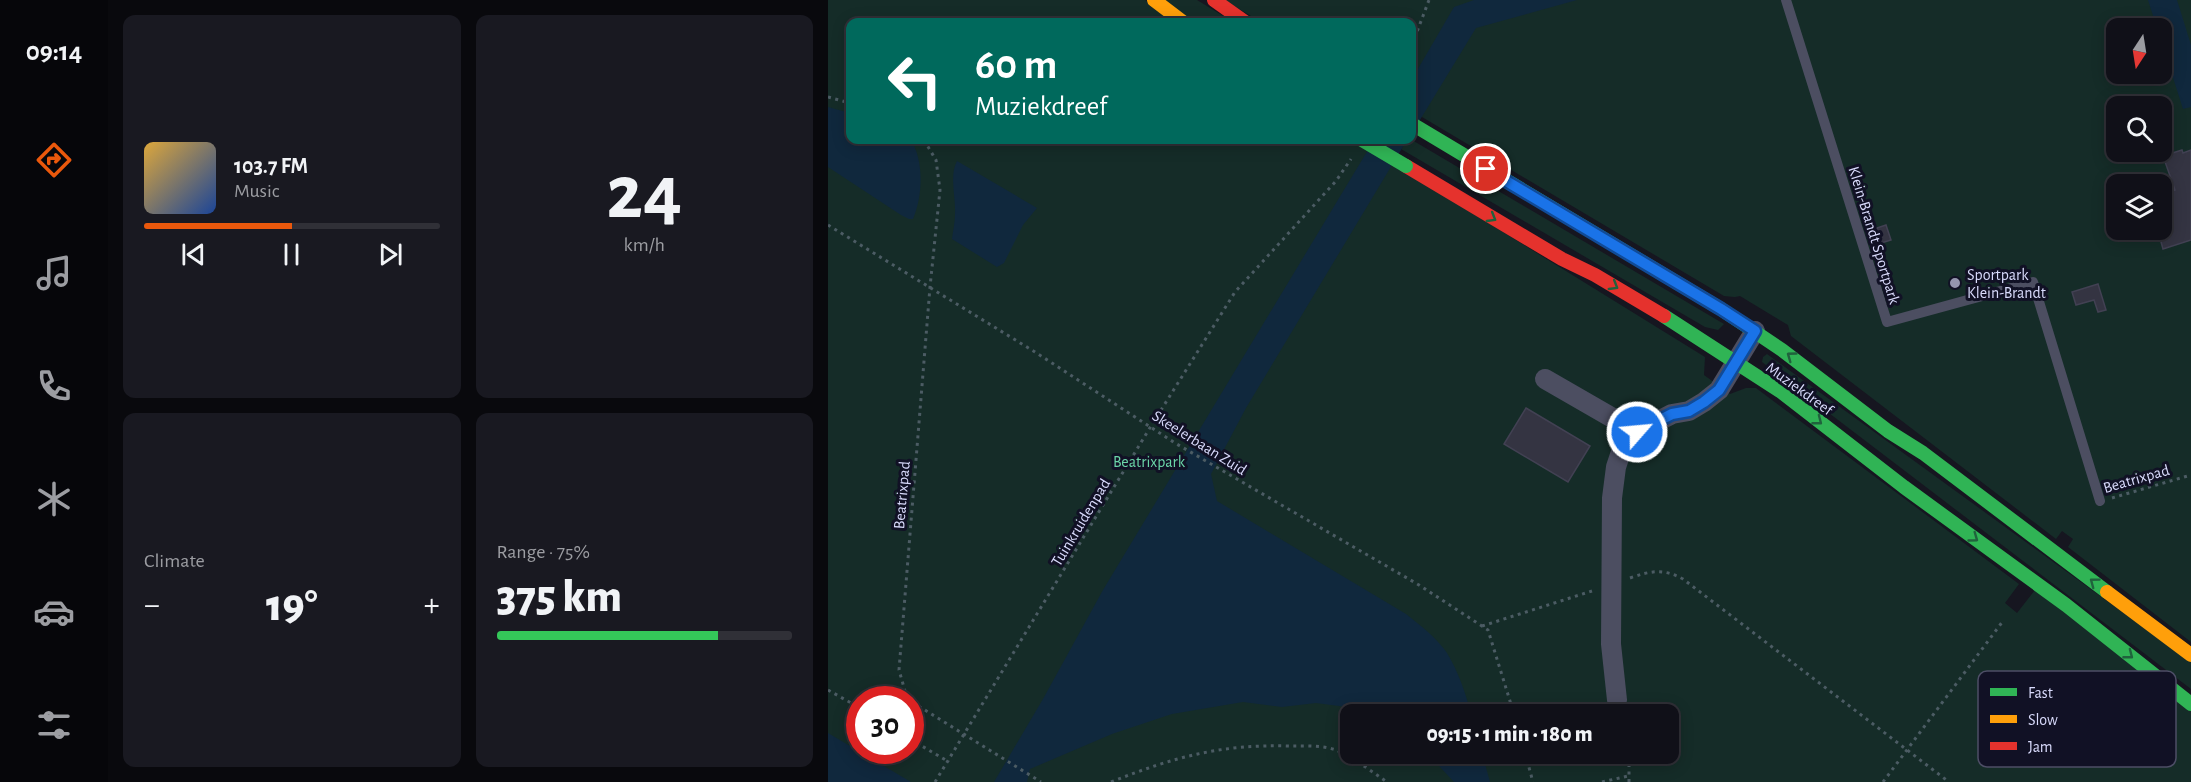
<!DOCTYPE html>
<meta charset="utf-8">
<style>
:root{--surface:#101018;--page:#191921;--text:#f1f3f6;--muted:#9c9da2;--line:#303037;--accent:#ea580c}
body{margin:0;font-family:"Alegreya Sans",sans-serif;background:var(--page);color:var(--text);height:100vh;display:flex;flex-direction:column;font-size:22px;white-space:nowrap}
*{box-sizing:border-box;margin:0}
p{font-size:20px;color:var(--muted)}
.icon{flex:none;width:33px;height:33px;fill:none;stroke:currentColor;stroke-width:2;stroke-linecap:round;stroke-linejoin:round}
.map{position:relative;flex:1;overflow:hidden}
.panel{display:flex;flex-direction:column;gap:15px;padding:15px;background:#09090d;width:720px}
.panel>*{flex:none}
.top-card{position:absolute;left:18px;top:18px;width:570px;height:126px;border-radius:12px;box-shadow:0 3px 15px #0003,0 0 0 2px var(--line);background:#00695c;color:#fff;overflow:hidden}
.needle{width:39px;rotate:192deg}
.controls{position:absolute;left:1278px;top:18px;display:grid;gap:12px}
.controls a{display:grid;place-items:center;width:66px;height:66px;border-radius:12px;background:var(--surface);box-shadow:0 3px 15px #0003,0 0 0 2px var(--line);font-size:30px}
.speed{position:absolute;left:18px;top:686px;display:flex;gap:12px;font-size:30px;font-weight:700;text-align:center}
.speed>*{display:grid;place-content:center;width:78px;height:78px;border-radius:50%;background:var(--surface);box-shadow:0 3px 15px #0003,0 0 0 2px var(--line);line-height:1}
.speed .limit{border:9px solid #d22;background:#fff;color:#111}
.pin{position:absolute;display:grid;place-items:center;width:51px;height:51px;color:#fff;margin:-26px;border:3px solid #fff;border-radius:50%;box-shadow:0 2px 6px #0007}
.me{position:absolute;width:66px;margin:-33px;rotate:63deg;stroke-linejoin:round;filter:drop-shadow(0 0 4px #0008)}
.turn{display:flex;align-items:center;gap:21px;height:126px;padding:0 30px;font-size:27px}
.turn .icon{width:78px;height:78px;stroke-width:2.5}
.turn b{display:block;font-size:42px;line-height:51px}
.big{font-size:45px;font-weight:800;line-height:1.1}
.panel .card{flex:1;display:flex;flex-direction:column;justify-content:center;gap:9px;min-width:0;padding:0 21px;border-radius:12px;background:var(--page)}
.panel .dial{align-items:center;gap:0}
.dial b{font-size:78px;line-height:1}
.song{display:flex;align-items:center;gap:18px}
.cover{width:72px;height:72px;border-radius:9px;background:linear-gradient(135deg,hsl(40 70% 55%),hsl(220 70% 35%))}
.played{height:6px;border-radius:3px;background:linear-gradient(90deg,var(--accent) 50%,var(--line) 50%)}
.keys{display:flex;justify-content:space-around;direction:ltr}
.heat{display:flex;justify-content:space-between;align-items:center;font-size:33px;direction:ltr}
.charge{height:9px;border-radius:4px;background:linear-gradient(90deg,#34c759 75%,var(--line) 0)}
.panel .tiles{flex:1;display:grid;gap:15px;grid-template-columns:repeat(2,1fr)}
.trip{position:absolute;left:512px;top:704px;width:339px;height:60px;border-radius:12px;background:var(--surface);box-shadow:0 3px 15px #0003,0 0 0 2px var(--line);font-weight:800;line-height:60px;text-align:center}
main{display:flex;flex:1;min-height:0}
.tab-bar{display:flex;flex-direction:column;width:108px;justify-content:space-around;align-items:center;background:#06060a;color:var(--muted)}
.tab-bar .icon{width:42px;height:42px}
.tab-bar .selected{color:var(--accent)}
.tab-bar b{font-size:27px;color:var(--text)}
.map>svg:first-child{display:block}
</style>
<main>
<nav class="tab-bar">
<b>09:14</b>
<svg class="icon selected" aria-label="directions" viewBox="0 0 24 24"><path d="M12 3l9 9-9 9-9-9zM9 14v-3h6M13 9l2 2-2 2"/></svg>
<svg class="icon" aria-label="music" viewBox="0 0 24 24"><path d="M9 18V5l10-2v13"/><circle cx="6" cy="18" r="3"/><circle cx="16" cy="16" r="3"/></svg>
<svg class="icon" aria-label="phone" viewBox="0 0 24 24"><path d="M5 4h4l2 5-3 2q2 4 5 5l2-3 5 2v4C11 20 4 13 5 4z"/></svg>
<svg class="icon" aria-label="climate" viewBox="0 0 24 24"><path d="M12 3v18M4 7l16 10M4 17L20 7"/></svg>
<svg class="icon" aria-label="car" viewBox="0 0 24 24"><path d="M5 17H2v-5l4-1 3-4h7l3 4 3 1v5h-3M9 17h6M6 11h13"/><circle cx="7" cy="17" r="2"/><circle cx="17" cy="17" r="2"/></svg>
<svg class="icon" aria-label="filters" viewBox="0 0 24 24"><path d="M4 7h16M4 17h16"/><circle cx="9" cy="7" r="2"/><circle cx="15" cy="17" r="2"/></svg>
</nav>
<section class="panel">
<div class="tiles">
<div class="card">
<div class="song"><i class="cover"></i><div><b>103.7 FM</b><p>Music</p></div></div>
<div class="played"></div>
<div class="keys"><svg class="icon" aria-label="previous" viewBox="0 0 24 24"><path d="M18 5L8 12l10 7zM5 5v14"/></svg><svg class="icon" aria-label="pause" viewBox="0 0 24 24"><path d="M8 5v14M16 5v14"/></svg><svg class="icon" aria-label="next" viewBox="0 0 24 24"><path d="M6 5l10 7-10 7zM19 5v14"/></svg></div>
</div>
<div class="card dial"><b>24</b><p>km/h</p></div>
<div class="card"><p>Climate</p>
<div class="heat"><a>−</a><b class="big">19°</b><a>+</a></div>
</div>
<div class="card"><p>Range · 75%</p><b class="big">375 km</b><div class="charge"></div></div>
</div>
</section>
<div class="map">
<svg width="1363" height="782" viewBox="0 0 1363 782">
<rect width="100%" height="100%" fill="#161620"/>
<!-- green -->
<g fill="#152c28" fill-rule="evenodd">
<path d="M0,0H317L350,22H22V140H526L877,357L876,375L902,394L918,388H928L1191,584L1177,603L1189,613L1207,590L1363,708V782H0ZM32,699H82V750H32ZM522,714H840V753H522Z"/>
<polygon points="335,0 369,0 405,22 364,22"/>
<path d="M396,0H1363V642L1240,547L1245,539L1234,531L1228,539L963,336L960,325L912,296L907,297L896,296L594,117L584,95V22H433ZM1288,28H1334V74H1288ZM1288,106H1334V152H1288ZM1288,184H1334V230H1288Z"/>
<polygon points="579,140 584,140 896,324 890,330 877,327 573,149"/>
<polygon points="939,354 1363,662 1363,689 934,362 935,357"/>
</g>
<!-- water -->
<g fill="#10283d">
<polygon points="646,0 749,0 648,28 584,133 584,79 626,7"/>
<polygon points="1320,0 1349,0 1363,45 1363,107 1355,109 1334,43 1334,28 1329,28"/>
<path d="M0,107L22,113V140H83C96,161 95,196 85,219H81L73,215L0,167Z"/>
<path d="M546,140H579L418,408L383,474L389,501L578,614C592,625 609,638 619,653C630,671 638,694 643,714H542L526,708L488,703L454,707L415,702L344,714L284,734L202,769L199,782H166L215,699L275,590Z"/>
<path d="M129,161L209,208L195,225L176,263L169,267L124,239C125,231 127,222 127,214C128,197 121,176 129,161Z"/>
<polygon points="0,733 83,782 0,782"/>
<polygon points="599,753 654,753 662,782 626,782"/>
</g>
<!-- building -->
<g fill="#343442" stroke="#424153" stroke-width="1.5">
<polygon points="1354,150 1355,153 1363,150 1363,240 1335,249 1330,231 1334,230 1334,195 1347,190 1335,156"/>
<polygon points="1058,225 1063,240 1053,243 1049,228"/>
<polygon points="1270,284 1278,310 1270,312 1266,300 1248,305 1244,292"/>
<polygon points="698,408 762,446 740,482 676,444"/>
</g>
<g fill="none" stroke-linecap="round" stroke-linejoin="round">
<!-- path -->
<g stroke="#4c5c64" stroke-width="3" stroke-dasharray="3 4.5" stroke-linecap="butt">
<polyline points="584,45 601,0"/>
<polyline points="0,97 22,103"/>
<polyline points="96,140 108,160 112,190 102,287 71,670 77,691 92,707 213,782"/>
<polyline points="0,225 207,352 347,443 591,585 660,630 686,714"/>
<polyline points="1284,498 1363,475"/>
<path d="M802,578C822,571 835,568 855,579L1121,782"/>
<polyline points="654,626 764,591"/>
<polyline points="0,690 32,708"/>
<polyline points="82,739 121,762"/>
<polyline points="697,753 705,782"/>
<polyline points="107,782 323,426 407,292 508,181 523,159"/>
<path d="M283,782C346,757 393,744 462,746C477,746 494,745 508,750C526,758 543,771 559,782"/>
<polyline points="774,782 800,776"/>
<polyline points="801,782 801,765"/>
<polyline points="1055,782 1175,621"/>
</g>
<!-- lane -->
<polyline stroke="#4c4e61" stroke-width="10" points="958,0 1059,322 1205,282 1272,501"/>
<!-- street -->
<g stroke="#4c4e61" stroke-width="20">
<polyline points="717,379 809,432 844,414 861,411 876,402 891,390 927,331"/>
<polyline points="789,700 783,644 784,498 788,467 794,449 809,432"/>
</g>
<!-- fast -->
<g stroke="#30b455" stroke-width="14">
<polyline points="584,124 893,309 954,350 1060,431 1095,453 1279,592"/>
<polyline points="836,316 952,391 1076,487 1238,605 1363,704"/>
</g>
<!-- slow -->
<g stroke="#ff9f0a" stroke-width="14">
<polyline points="326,0 355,22"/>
<polyline points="1279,592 1363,655"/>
</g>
<!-- jam -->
<g stroke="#e5322d" stroke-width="14">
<polyline points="386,0 417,22"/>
<polyline points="578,166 734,259 767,275 836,316"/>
</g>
<!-- fast-bridge -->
<polyline stroke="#30b455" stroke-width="14" points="534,140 578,166"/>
</g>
<!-- one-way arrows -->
<defs><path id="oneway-chevron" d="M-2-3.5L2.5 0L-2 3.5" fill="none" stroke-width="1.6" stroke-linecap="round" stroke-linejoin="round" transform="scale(1.5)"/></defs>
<g stroke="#20623d">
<use href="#oneway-chevron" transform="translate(664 218) rotate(31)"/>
<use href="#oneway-chevron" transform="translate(786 286) rotate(31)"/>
<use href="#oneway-chevron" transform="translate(963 356) rotate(-144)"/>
<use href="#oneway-chevron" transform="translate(990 421) rotate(38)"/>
<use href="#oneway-chevron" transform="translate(1146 538) rotate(36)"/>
<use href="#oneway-chevron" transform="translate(1266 582) rotate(-143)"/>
<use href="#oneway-chevron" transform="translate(1301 655) rotate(38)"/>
</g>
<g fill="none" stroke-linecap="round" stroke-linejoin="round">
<defs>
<polyline id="route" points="658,169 893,309 927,331 891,390 876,402 861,411 844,414 809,432"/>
</defs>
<!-- route casing -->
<use href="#route" stroke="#114b97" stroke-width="15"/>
<!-- route -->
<use href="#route" stroke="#1a73e8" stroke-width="10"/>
</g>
<!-- markers -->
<circle fill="#9596af" stroke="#111125" stroke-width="2" cx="1127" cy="283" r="6"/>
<g text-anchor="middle" stroke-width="6" stroke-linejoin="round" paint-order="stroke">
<!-- street labels -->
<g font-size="16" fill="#d9dbfc" stroke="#111125">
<text transform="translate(1047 235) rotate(73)" y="6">Klein-Brandt Sportpark</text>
<text transform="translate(972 388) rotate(36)" y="6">Muziekdreef</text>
<text transform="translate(372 442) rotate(32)" y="6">Skeelerbaan Zuid</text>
<text transform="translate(1308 478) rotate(-16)" y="6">Beatrixpad</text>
<text transform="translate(73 495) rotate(-85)" y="6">Beatrixpad</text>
<text transform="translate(252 522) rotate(-59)" y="6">Tuinkruidenpad</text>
</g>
<!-- poi labels -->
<g font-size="16" fill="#d9dbfc" stroke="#111125" text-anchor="start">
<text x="1139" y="280">Sportpark<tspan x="1139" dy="18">Klein-Brandt</tspan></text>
</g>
<!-- park labels -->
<g font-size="16" fill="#6bd6a8" stroke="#111125">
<text x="321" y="467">Beatrixpark</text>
</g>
</g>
<!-- legend -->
<rect x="1150" y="671" width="198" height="96" rx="9" fill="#111125" stroke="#4d4e66" stroke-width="1.5"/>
<rect x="1162" y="688" width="27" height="8" fill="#30b455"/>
<rect x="1162" y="715" width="27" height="8" fill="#ff9f0a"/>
<rect x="1162" y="742" width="27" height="8" fill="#e5322d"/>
<g font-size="16" fill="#d9dbfc">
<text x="1200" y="698">Fast</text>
<text x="1200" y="725">Slow</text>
<text x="1200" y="752">Jam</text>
</g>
</svg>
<div class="controls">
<a><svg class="needle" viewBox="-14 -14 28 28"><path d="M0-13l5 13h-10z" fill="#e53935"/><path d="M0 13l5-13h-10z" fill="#9c9da2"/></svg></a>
<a><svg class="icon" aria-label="search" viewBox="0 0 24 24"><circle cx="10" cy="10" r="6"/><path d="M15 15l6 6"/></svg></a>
<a><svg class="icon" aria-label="layers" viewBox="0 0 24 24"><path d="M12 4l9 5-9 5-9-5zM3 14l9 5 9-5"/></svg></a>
</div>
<div class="speed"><div class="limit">30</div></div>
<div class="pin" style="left:658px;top:169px;background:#d93025"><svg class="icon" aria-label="arrive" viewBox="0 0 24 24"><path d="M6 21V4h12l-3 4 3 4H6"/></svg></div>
<svg class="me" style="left:809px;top:432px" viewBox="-20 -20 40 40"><circle r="17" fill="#1a73e8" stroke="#fff" stroke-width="3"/><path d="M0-11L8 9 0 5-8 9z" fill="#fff"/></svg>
<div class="trip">09:15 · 1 min · 180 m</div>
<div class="top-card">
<div class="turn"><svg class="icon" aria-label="left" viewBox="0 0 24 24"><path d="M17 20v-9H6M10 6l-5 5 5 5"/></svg><div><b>60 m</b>Muziekdreef</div></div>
</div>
</div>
</main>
